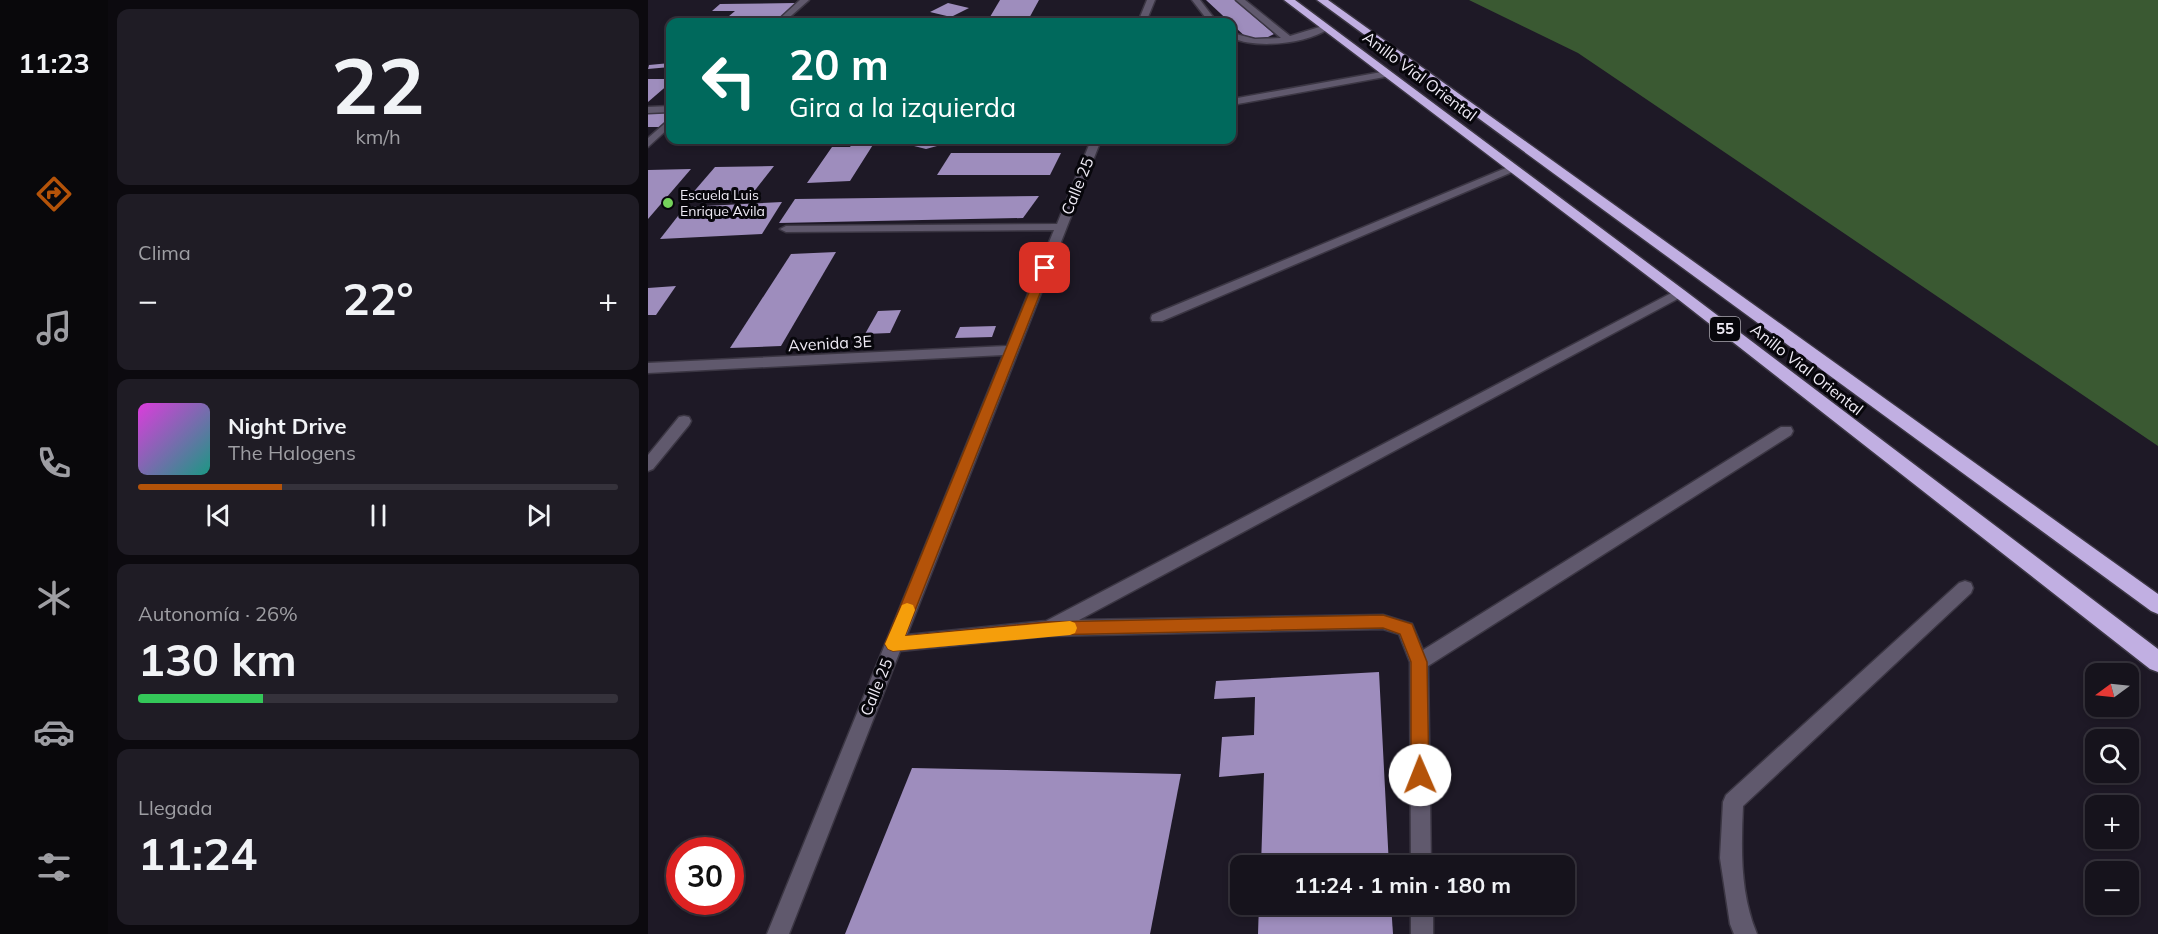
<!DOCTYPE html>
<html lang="es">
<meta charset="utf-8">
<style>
:root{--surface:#16131c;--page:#1f1c25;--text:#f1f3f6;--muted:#9e9ea3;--line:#35323b;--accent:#b45309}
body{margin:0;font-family:Mulish,sans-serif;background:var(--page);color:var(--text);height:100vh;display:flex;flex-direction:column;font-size:22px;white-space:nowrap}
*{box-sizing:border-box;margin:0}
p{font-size:20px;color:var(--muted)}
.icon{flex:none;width:33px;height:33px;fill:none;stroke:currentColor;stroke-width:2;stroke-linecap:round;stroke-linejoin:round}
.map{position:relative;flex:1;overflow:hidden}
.sheet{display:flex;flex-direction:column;gap:9px;padding:9px;background:#0c0a0f;width:540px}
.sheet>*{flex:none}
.guide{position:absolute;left:18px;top:18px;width:570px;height:126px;border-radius:12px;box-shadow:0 3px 9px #0003,0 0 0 2px var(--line);background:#00695c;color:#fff;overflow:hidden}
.needle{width:39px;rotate:255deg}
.tools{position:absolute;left:1437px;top:663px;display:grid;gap:12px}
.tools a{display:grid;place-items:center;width:54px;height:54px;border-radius:12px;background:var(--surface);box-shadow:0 3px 9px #0003,0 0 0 2px var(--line);font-size:30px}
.speed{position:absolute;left:18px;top:837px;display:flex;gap:12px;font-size:30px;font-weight:700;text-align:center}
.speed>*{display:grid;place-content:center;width:78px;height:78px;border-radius:50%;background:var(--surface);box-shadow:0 3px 9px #0003,0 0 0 2px var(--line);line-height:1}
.speed .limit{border:9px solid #d22;background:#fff;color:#111}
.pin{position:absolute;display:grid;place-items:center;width:51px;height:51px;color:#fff;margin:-26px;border-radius:12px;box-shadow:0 3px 9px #0006}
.me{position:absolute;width:66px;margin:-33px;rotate:359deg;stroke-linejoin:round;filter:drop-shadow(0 0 4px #0008)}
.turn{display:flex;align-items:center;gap:21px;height:126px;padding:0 24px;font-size:27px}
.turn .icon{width:78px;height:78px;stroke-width:2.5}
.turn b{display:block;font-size:42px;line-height:51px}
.big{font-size:45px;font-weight:700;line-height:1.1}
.sheet .tile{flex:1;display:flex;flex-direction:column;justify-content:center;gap:9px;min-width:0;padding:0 21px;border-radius:12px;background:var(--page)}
.sheet .dial{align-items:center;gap:0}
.dial b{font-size:78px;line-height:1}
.song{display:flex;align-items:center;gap:18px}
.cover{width:72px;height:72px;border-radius:9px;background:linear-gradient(135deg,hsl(300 70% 55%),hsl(170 70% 35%))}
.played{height:6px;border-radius:3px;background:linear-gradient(90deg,var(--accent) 30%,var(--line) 30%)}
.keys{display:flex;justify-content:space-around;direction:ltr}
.heat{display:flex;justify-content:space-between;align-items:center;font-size:33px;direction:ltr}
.charge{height:9px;border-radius:4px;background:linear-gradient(90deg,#34c759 26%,var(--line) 0)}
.trip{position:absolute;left:582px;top:855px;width:345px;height:60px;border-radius:12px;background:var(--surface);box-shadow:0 3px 9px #0003,0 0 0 2px var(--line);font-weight:700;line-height:60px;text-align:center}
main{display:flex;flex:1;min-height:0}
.menu{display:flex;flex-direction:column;width:108px;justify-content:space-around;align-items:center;background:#09080b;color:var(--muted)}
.menu .icon{width:42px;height:42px}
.menu .current{color:var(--accent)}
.menu b{font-size:27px;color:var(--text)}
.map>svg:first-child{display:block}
</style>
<main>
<nav class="menu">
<b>11:23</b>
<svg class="icon current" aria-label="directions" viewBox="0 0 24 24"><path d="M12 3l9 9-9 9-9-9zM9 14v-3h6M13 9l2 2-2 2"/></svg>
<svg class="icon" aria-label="music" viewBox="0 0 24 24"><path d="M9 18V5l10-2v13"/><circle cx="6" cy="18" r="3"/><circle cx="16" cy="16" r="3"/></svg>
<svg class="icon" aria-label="phone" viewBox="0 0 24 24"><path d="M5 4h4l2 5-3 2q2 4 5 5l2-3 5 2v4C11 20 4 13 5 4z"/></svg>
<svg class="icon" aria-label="climate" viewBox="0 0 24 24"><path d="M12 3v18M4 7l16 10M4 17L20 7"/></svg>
<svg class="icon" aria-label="car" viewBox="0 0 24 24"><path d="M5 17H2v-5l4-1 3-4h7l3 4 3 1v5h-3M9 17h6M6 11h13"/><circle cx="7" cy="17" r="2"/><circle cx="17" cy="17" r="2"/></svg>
<svg class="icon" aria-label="filters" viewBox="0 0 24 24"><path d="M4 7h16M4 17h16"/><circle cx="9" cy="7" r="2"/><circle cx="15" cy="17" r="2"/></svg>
</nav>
<section class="sheet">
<div class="tile dial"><b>22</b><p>km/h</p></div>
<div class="tile"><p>Clima</p>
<div class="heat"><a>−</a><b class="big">22°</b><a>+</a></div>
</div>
<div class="tile">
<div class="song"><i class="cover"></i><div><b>Night Drive</b><p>The Halogens</p></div></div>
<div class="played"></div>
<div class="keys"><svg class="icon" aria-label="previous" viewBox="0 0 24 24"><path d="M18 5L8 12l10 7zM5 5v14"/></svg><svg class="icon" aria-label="pause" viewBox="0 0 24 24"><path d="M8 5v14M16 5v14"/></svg><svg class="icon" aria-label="next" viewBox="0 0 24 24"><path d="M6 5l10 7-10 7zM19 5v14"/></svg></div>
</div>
<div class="tile"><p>Autonomía · 26%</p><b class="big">130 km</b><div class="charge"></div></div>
<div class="tile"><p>Llegada</p><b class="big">11:24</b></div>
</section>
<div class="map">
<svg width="1510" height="934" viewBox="0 0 1510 934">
<rect width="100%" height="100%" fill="#1e1926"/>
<!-- forest -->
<polygon fill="#3a5932" points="821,0 1510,0 1510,446 930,53"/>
<!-- building -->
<g fill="#9e8dbd">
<polygon points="352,0 391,0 379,22 339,22"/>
<polygon points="558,0 587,0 626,34 616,39 601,40"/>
<polygon points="148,3 128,22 74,22 87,11 64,11 72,4"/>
<polygon points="300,3 321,8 303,17 282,12"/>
<polygon points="22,63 22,67 0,69 1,65"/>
<polygon points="0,79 22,79 22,83 0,102"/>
<polygon points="0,113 22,113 22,117 13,127 0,127"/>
<polygon points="152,140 188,140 182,146 146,146"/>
<polygon points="207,140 228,140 202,181 159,183 184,147 202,147"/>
<polygon points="268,140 297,140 289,146 278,149 266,146"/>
<polygon points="303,153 413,153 402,175 289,175"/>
<polygon points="126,166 104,194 42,196 67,167"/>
<polygon points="43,169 0,219 0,170"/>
<polygon points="391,196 375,218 131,223 147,199"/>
<polygon points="134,202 114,234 12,239 37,207"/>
<polygon points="188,252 133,346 82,348 143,254"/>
<polygon points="28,286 8,315 0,315 0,288"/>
<polygon points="253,310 242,333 217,334 230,311"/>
<polygon points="348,326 344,337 307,338 312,327"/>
<polygon points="731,672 741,866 613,866 616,773 571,777 574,737 606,735 607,697 566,699 568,681"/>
<polygon points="264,768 533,774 502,934 197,934"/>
<polygon points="611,904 743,904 745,934 610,934"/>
</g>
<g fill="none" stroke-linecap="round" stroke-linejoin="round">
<defs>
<g id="lane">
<polygon points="544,0 552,0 569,22 561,22"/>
<path d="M588,0H597L642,36L678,25L682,28C658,44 610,49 584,38V33L607,39L633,38Z"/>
<polygon points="739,71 744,74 742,76 584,105 584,99"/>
<polygon points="865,165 869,166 869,170 514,321 504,321 503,318 504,315"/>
<polygon points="36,416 41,417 43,421 41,425 5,469 0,471 0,455 31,417"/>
</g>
<g id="street">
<polygon points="152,0 161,0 136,22 128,22"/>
<polygon points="499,0 507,0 498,22 490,22"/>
<polygon points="22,106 22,112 0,113 0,107"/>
<polygon points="22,119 22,127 0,147 0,138"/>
<polygon points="443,140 453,140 259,635 398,621 1031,289 1035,290 1037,293 1035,296 431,620 735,615 764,624 775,650 1133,427 1143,427 1145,431 1143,435 780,666 783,866 763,866 762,662 751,634 735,629 399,636 252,651 141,934 119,934 355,355 0,373 0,363 359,346 406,230 138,232 132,229 138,226 409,224"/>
<path d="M1317,581L1323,583L1325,588L1323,593L1095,806C1093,849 1092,894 1109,934H1086L1082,924L1072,858L1075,802L1078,795L1311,583Z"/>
<rect x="763" y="904" width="22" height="30"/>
</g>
<g id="highway">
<polygon points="636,0 647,0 1036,290 1510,649 1510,672 1502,669 1026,296"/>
<polygon points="669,0 680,0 1510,594 1510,614 1503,611"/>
</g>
</defs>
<!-- lane casing -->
<use href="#lane" stroke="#3b3643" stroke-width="3"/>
<!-- street casing -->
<use href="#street" stroke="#3b3643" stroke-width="3"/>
<!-- highway casing -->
<use href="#highway" stroke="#3b3643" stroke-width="3"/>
<!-- lane -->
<use href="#lane" fill="#60596d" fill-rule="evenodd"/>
<!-- street -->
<use href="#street" fill="#60596d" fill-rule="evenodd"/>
<!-- highway -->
<use href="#highway" fill="#c1afe2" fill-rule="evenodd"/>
</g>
<!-- route -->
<polygon fill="#b45309" stroke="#753606" stroke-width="1.5" points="397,265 402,268 257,636 399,622 735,615 764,624 779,662 781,775 779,781 772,784 766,781 763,775 763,662 752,634 735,628 399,635 245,651 240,649 237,644 391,268"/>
<!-- slow -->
<polygon fill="#f59e0b" points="259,603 265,605 267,610 257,636 422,621 427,623 429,628 427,633 422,635 245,651 240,649 237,644 254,605"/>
<!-- markers -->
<circle fill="#75d25b" stroke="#07060b" stroke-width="2" cx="20" cy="203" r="6"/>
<g text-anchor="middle" stroke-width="6" stroke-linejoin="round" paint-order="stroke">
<!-- far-poi labels -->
<g font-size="14" fill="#efebf5" stroke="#07060b" text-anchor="start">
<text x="32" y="200">Escuela Luis<tspan x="32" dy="16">Enrique Avila</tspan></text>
</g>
<!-- shield labels -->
<rect fill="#07060b" stroke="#a9a6af" stroke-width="1.5" x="1062" y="317" width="30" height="24" rx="4.5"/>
<g font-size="15" font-weight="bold" fill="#efebf5">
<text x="1077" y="334">55</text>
</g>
<!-- street labels -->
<g font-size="16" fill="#efebf5" stroke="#07060b">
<text transform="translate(772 76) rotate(37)" y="6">Anillo Vial Oriental</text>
<text transform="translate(429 186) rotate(-68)" y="6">Calle 25</text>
<text transform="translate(182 343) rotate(-3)" y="6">Avenida 3E</text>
<text transform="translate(1159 369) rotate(38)" y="6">Anillo Vial Oriental</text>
<text transform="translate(228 687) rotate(-68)" y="6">Calle 25</text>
</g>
</g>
</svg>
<div class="tools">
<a><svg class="needle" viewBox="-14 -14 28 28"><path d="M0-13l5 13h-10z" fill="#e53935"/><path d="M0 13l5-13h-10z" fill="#9e9ea3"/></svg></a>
<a><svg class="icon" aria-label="search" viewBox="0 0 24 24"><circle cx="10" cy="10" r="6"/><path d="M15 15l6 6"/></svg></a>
<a>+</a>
<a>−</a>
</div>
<div class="speed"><div class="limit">30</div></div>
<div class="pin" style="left:397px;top:268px;background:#d93025"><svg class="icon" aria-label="arrive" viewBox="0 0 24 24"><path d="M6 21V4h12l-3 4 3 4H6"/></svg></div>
<svg class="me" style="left:772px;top:775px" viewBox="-20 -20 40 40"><circle r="19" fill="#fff"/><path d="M0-13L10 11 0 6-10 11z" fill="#b45309"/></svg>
<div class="trip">11:24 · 1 min · 180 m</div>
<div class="guide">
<div class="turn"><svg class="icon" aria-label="left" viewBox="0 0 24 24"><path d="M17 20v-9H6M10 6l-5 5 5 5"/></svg><div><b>20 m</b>Gira a la izquierda</div></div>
</div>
</div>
</main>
